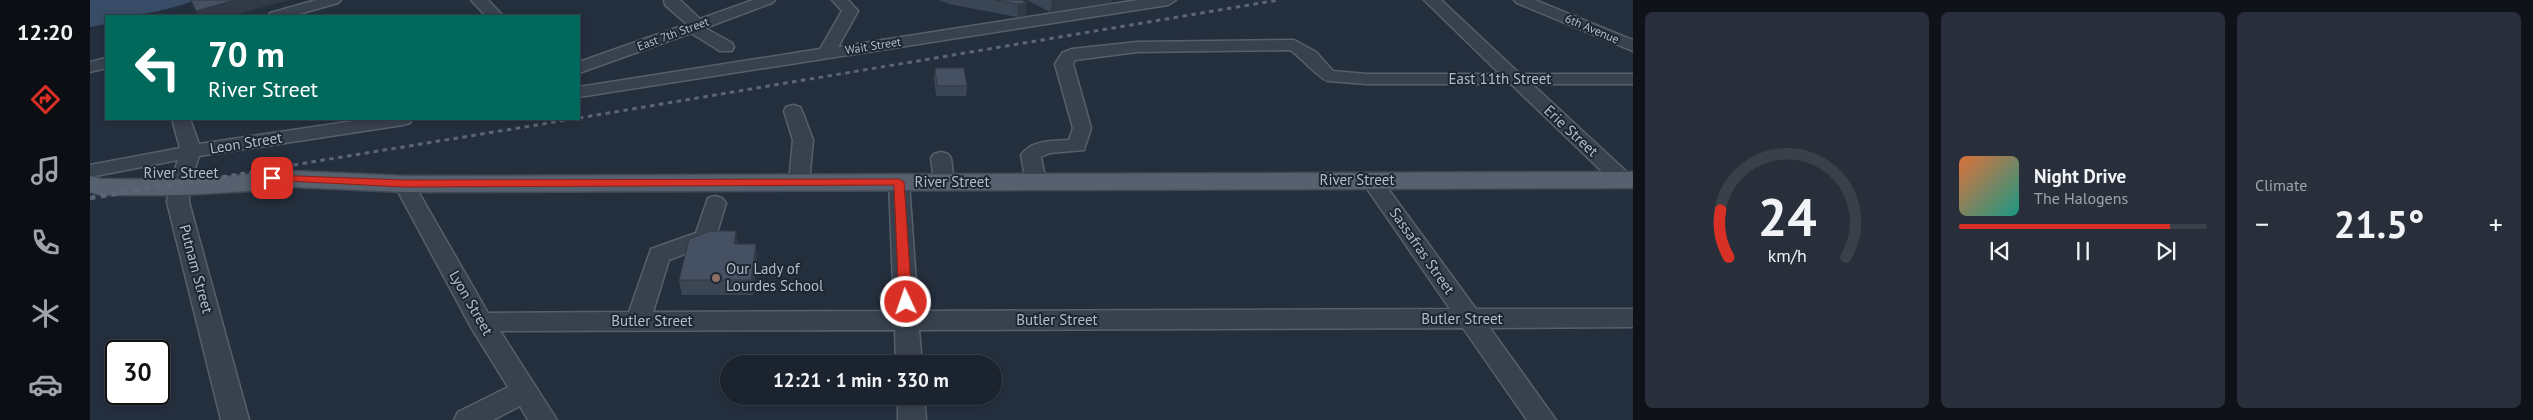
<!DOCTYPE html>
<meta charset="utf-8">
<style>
:root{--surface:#1b232e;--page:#282f3a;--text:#f1f3f6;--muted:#a0a4aa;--line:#39404a;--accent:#d93025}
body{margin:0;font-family:"PT Sans",sans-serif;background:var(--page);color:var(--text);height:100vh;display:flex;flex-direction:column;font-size:19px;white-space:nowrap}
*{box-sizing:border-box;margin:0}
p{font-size:16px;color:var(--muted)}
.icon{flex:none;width:28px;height:28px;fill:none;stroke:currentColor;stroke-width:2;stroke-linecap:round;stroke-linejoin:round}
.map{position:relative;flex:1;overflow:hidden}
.sheet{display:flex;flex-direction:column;gap:12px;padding:12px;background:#0f1319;width:900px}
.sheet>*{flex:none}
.hud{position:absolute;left:15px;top:15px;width:475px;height:105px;border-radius:0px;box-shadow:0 2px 8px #0003,0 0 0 1px var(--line);background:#00695c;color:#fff;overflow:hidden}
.speed{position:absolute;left:15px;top:340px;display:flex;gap:10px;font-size:25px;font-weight:700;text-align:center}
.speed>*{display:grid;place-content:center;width:65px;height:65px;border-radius:50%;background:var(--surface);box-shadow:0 2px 8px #0003,0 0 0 1px var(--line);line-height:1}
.speed .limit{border:2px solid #111;border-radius:8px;background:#fff;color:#111}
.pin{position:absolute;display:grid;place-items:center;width:42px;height:42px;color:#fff;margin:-21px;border-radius:10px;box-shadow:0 2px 8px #0006}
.me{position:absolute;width:55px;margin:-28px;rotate:357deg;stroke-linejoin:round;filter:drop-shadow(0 0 4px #0008)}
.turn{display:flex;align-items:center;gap:18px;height:105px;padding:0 20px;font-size:22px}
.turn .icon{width:65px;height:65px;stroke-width:2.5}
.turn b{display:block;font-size:35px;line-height:42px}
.big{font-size:38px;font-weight:700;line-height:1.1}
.sheet .card{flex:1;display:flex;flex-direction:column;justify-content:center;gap:8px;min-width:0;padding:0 18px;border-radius:8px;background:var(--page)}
.sheet .dial{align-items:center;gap:0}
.dial svg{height:130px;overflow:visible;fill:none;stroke:var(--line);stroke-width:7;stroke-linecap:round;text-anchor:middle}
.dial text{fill:var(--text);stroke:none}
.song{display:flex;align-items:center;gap:15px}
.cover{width:60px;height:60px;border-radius:8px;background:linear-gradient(135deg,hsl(20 70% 55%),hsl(170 70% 35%))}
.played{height:5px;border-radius:2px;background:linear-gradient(90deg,var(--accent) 85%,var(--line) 85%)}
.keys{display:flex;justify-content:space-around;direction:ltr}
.heat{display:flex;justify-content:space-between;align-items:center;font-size:28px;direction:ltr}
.sheet .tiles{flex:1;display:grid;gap:12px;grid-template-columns:repeat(3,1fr)}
.trip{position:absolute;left:630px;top:355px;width:282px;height:50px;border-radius:25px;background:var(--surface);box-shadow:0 2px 8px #0003,0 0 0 1px var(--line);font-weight:700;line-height:50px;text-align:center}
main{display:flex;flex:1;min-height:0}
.menu{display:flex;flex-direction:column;width:90px;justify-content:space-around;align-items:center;background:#0b0e12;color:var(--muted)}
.menu .icon{width:35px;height:35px}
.menu .current{color:var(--accent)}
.menu b{font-size:22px;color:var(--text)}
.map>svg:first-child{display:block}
</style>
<main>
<nav class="menu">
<b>12:20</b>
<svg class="icon current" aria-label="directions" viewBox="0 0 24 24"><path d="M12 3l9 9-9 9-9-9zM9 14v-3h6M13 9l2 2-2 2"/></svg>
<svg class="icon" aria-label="music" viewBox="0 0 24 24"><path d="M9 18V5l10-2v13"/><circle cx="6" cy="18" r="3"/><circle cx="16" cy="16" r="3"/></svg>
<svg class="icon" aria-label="phone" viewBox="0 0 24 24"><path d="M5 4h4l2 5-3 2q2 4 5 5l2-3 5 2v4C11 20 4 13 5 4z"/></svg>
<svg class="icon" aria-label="climate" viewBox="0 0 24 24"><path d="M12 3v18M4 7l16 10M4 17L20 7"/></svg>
<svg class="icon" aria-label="car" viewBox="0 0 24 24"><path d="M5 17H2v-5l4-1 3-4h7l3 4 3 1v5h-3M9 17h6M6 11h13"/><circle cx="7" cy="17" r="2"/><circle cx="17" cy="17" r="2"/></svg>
</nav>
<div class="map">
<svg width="1543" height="420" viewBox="0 0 1543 420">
<rect width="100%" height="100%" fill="#242f3e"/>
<!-- water -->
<path fill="#394c67" d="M0,0H105C73,12 50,16 16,16V24L0,27Z"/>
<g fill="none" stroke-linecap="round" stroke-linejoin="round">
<defs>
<g id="minor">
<polygon points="226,0 251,0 248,3 202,16 178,16 180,13"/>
<polygon points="381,0 398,0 413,16 396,16"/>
<polygon points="574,0 590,0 610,19 663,0 685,0 682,3 615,28 642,43 644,47 642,51 630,51 601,33 489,73 489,62 597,24 575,5"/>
<polygon points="742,0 758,0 768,11 748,47 1048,0 1086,0 1078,5 489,97 489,87 730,49 752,11"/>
<path d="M1334,0H1351L1430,74H1543V84H1442L1540,175L1543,180L1540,185L1533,186L1526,185L1421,84H1277L1238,81C1229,79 1211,57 1200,50L1047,52L985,60L983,64L1001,128L994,150L960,153L951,157L956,182L953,187L946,188L939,187L936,182L931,155C941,140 963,141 979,140L983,128L965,64L972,53L982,49L1047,42L1204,40L1226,52L1243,71L1277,74H1410Z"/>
<polygon points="1424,0 1445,0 1543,40 1543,51 1427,3"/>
<polygon points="16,58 16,68 0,72 0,62"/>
<polygon points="703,105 710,107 712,111 723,140 719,182 716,187 709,188 702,187 699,182 703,140 694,111 696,107"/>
<polygon points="82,119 100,119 109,144 277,119 322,119 320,123 313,125 109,156 99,187 99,202 159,420 131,420 77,202 79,187 88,160 0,177 0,165 90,148"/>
<polygon points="851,152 858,154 861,158 864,182 861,187 854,188 847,187 844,182 841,158 844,154"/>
<polygon points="1281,174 1288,175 1386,309 1543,309 1543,327 1400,328 1466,420 1437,420 1373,328 829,330 832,364 806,364 805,330 410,331 467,420 438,420 430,406 403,420 364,420 368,412 418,387 382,329 304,184 307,179 314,178 321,179 398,313 539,312 561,249 606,233 618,198 625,196 632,198 636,203 624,243 579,260 563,312 804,311 799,182 802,177 809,176 816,177 819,182 828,311 1360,309 1271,180 1274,175"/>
<polygon points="808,396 834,396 836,420 808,420"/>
</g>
<path id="major" d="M182,170L314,176L1543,172V188L314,192L182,186L160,191L89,195H11L0,192V176L11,179C68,179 127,182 182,170Z"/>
</defs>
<!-- minor casing -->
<use href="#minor" stroke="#565f6c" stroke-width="3"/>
<!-- major casing -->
<use href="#major" stroke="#414a57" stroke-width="3"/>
<!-- minor -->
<use href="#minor" fill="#38414e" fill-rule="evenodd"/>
<!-- major -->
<use href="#major" fill="#56606e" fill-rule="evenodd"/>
<!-- rail-far1 -->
<g stroke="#5a6575" stroke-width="3" stroke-dasharray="4.5 4.5" stroke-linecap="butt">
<polyline points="489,118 1189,0"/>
<polyline points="106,181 483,119"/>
</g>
<!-- rail -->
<polyline stroke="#5a6575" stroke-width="4.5" stroke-dasharray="5.5 5.5" stroke-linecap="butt" points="0,198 114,179"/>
</g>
<!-- wall -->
<g fill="#3b4654">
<polygon points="849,0 932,0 936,16 927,17 859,4"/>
<polygon points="937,0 1022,0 1022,2 960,12"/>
<polygon points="845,68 877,86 876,96 846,96 844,78"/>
<polygon points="646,231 648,244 667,259 663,295 592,295 589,280"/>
</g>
<!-- shaded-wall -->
<g fill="#303945">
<polygon points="145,0 199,0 140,16 109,16 106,11"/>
<polygon points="962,0 1022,0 1022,2 960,12"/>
<polygon points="937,3 936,16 927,17 928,4"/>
<polygon points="646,231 648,246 644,244"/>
<polygon points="666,244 667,259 663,295 661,280"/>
</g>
<!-- building -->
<g fill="#455162" stroke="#303945">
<polygon points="101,0 145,0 106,11"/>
<polygon points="905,0 932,0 937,3 928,4"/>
<polygon points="845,68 874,68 877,86 847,86"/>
<polygon points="620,231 646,231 644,244 666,244 661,280 589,280 599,239"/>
</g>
<!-- route -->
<polygon fill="#d93025" stroke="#8d1f18" points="182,175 314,180 809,179 814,182 822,302 816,307 809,302 804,185 314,187 178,180 176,178"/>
<!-- markers -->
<circle fill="#8d6e63" stroke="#1d2633" stroke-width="2" cx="626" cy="278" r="5"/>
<g text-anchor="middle" stroke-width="4" stroke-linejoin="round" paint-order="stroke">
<!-- far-street labels -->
<g font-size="12" fill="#b4bcc9" stroke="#1d2633">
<text transform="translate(1502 29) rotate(23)" y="4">6th Avenue</text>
<text transform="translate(583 34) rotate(-20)" y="4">East 7th Street</text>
<text transform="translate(783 46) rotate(-9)" y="4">Wait Street</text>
</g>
<!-- street labels -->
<g font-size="15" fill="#b4bcc9" stroke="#1d2633">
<text x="1410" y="84">East 11th Street</text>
<text transform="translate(1481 131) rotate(43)" y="5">Erie Street</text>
<text transform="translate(156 143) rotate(-9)" y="5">Leon Street</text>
<text x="91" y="178">River Street</text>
<text x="1267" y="185">River Street</text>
<text x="862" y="187">River Street</text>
<text transform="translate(1332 251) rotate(55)" y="5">Sassafras Street</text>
<text transform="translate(106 269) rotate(75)" y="5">Putnam Street</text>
<text transform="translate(381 303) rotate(60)" y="5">Lyon Street</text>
<text x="1372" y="324">Butler Street</text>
<text x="967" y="325">Butler Street</text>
<text x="562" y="326">Butler Street</text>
</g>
<!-- poi labels -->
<g font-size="15" fill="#b4bcc9" stroke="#1d2633" text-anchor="start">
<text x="636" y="274">Our Lady of<tspan x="636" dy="17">Lourdes School</tspan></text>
</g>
</g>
</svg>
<div class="speed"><div class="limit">30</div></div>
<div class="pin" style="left:182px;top:178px;background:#d93025"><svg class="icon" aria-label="arrive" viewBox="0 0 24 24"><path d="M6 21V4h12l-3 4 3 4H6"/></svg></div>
<svg class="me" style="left:816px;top:302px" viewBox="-20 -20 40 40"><circle r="17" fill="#d93025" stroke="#fff" stroke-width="3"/><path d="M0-11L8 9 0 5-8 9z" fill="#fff"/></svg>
<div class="trip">12:21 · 1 min · 330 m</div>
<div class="hud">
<div class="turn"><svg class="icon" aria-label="left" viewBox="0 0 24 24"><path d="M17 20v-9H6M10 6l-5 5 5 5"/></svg><div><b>70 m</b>River Street</div></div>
</div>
</div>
<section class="sheet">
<div class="tiles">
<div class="card dial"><svg viewBox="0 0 100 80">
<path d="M14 69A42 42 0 1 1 86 69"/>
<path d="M14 69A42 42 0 0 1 9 40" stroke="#d93025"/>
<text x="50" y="56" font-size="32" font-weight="700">24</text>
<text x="50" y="72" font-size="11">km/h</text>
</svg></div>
<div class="card">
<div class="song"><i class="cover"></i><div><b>Night Drive</b><p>The Halogens</p></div></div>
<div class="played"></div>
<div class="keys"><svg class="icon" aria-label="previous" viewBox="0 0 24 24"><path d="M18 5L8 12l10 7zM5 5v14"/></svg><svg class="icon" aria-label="pause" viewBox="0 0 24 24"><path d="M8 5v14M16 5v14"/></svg><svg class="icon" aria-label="next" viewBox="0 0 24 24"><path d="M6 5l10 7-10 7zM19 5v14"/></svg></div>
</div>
<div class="card"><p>Climate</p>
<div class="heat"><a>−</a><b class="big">21.5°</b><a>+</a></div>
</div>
</div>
</section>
</main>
